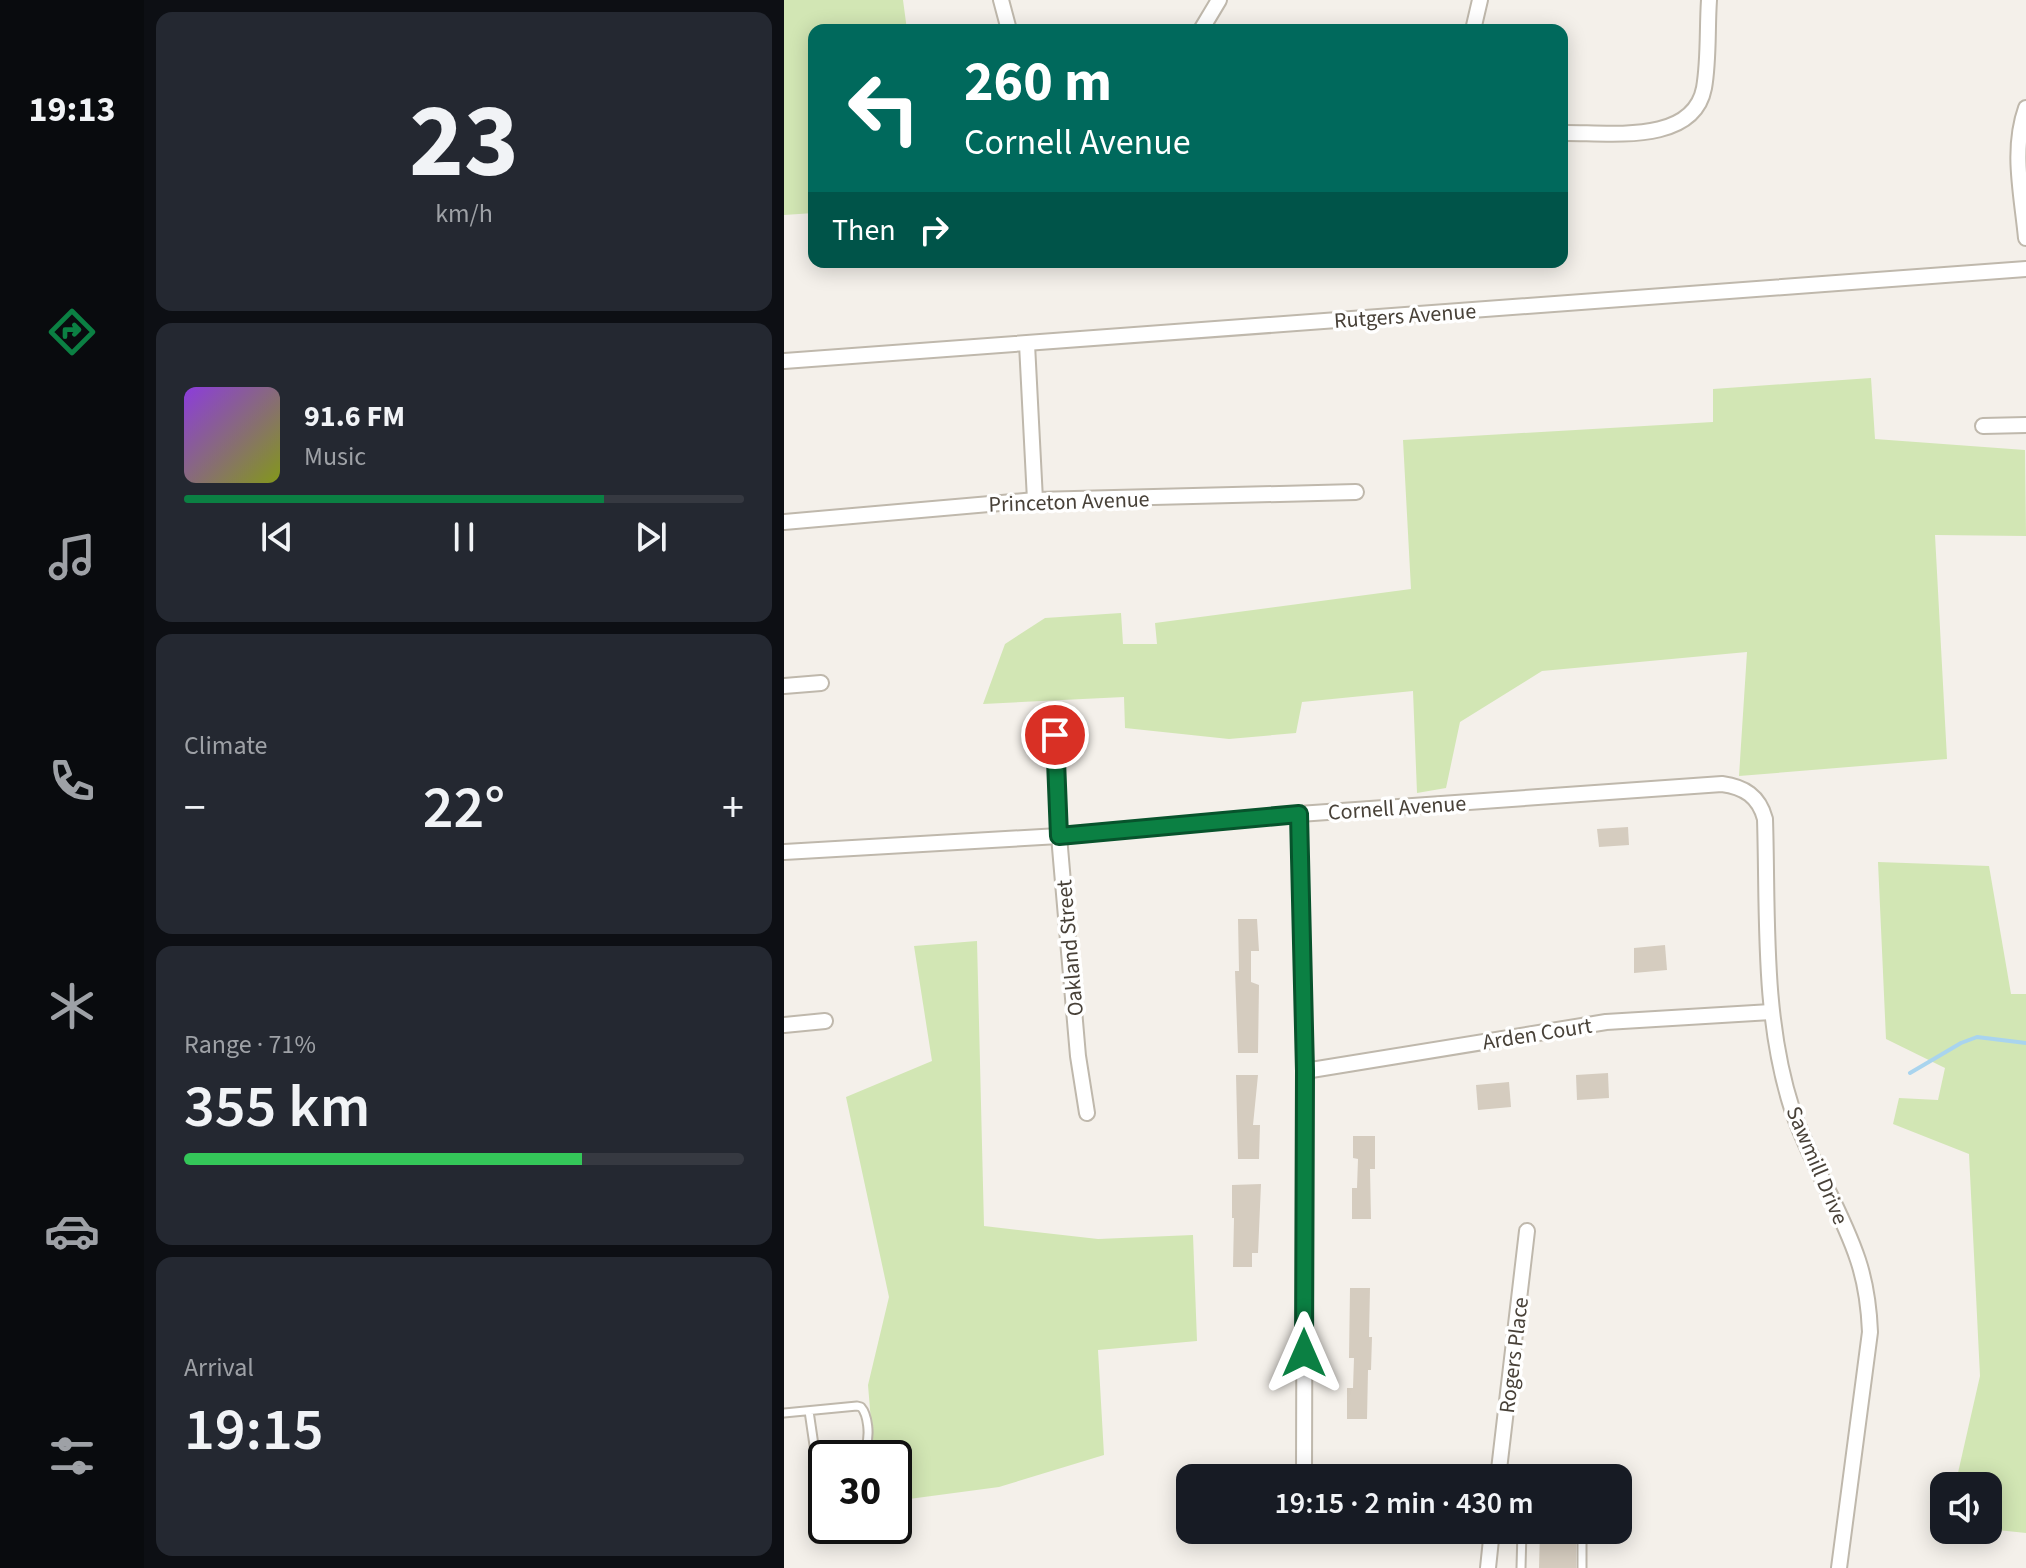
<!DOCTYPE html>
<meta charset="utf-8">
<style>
:root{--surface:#171b24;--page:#242831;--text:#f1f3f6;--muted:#9ea1a6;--line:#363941;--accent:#0b8043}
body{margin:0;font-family:"Source Sans 3",sans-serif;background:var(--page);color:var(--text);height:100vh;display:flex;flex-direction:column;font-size:30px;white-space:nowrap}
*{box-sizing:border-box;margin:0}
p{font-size:26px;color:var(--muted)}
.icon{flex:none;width:44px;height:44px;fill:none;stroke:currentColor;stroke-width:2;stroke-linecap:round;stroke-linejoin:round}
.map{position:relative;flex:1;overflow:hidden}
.side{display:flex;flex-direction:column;gap:12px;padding:12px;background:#0d0f14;width:640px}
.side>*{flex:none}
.top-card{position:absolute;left:24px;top:24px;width:760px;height:244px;border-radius:16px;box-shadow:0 4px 20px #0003;background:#00695c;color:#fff;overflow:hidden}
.fabs{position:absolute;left:1146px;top:1472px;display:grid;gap:16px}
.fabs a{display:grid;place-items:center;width:72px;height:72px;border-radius:16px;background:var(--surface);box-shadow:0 4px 20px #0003;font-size:40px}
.speed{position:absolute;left:24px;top:1440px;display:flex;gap:16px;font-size:40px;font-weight:700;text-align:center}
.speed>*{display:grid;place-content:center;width:104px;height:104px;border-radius:50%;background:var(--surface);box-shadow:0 4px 20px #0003;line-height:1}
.speed .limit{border:4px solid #111;border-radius:12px;background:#fff;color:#111}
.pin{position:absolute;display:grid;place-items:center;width:68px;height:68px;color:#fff;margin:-34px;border:4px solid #fff;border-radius:50%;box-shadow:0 2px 8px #0007}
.me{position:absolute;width:88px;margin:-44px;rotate:0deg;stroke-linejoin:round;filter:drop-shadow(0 0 6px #0008)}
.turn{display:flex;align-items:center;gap:28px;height:168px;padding:0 24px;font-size:36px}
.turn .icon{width:104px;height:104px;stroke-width:2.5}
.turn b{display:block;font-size:56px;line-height:68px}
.then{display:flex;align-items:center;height:76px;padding:0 24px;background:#0003;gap:16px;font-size:30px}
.big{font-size:60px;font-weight:600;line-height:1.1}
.side .widget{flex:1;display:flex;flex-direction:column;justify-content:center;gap:12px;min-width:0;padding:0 28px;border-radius:16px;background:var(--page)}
.side .dial{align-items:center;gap:0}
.dial b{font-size:104px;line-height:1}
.song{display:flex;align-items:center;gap:24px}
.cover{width:96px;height:96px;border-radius:12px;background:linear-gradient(135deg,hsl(270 70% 55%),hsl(70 70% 35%))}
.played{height:8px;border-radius:4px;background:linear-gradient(90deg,var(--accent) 75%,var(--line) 75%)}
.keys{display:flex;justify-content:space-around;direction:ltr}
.heat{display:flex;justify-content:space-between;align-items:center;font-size:44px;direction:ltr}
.charge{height:12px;border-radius:6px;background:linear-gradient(90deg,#34c759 71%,var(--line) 0)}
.trip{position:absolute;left:392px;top:1464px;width:456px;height:80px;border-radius:16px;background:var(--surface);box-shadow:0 4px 20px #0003;font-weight:600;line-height:80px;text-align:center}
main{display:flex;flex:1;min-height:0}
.dock{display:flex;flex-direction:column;width:144px;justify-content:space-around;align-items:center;background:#090b0e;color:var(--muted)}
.dock .icon{width:56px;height:56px}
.dock .current{color:var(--accent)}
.dock b{font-size:36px;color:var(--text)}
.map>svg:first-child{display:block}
</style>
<main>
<nav class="dock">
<b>19:13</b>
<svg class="icon current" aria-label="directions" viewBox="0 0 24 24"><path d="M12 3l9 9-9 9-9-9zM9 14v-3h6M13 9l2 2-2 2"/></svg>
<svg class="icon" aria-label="music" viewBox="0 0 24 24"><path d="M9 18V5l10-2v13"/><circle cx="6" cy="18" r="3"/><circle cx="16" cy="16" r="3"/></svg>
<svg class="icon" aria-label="phone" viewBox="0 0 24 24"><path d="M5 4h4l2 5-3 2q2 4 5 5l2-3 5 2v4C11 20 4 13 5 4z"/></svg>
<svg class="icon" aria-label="climate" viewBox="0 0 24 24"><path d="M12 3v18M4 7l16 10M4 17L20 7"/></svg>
<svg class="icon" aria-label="car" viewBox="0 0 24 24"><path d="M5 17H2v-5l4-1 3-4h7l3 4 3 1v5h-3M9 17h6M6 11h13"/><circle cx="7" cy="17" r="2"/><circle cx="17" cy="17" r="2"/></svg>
<svg class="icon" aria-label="filters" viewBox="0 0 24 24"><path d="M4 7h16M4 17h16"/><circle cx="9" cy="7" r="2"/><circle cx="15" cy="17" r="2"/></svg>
</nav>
<section class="side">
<div class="widget dial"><b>23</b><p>km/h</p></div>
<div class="widget">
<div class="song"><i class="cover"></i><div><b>91.6 FM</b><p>Music</p></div></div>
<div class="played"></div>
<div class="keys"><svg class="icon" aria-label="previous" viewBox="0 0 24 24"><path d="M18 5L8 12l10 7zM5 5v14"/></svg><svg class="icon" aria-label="pause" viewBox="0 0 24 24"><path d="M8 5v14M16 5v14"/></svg><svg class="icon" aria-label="next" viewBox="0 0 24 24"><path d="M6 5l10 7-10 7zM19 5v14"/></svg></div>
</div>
<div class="widget"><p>Climate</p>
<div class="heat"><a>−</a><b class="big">22°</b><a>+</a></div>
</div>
<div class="widget"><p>Range · 71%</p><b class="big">355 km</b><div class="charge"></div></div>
<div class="widget"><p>Arrival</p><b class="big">19:15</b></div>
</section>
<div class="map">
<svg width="1242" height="1568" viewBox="0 0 1242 1568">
<rect width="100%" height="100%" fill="#f4f0ea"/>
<!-- green -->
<g fill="#d2e6b4">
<polygon points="0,0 119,0 123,30 30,30 30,213 0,215"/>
<polygon points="1087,378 1091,439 1241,450 1242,536 1151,535 1163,759 955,776 963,652 758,671 676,722 662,788 633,793 629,691 518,702 512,733 445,739 341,728 340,697 199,704 221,644 261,618 337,613 339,644 373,644 371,623 627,589 619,440 929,422 929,389"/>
<polygon points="1094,862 1205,866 1227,994 1242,994 1242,1533 1204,1529 1204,1486 1171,1486 1196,1376 1185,1154 1109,1124 1115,1098 1154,1100 1161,1068 1102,1039"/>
<polygon points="193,941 200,1226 314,1239 409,1235 413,1341 314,1350 320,1455 215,1487 110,1501 110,1458 90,1458 84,1385 105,1297 62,1097 148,1061 130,946"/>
</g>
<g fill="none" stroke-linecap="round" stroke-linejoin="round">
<!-- stream -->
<polyline stroke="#a9d4ee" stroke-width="4" points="1126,1073 1177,1043 1193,1037 1242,1043"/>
</g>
<!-- building -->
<g fill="#d5ccbf">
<polygon points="844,827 845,845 815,847 813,829"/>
<polygon points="454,919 473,919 475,951 467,951 467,982 475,985 474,1053 454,1053 451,971 455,971"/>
<polygon points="881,945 883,970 850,973 850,948"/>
<polygon points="824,1073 825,1098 793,1100 792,1075"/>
<polygon points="452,1075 474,1075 469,1125 476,1125 475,1159 454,1159"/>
<polygon points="725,1082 727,1107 694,1110 692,1085"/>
<polygon points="569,1136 591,1136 591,1169 586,1169 587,1219 568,1219 568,1188 573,1188 574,1159 569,1158"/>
<polygon points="477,1184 474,1253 468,1253 468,1267 449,1267 450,1218 448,1218 448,1185"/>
<polygon points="566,1288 586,1288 585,1337 588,1337 587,1370 584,1370 583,1419 563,1419 563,1388 569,1388 570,1358 565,1358"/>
<polygon points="756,1530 792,1530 792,1568 755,1568"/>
</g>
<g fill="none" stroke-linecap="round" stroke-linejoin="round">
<defs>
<g id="service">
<path d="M0,1413L73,1406L77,1407C84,1415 86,1435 82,1446L31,1452L25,1411"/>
<polyline points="737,1568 738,1530"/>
<polyline points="798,1568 798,1530"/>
</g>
<g id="minor">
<polyline points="217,0 225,30"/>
<polyline points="417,30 435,0"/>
<polyline points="689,30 696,0"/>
<path d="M1242,108C1227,150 1238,195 1242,238"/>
<path d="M778,133C822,132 909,146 920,88C925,60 923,29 925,0"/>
<polyline points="243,344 251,500"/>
<polyline points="0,361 1242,269"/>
<polyline points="1199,426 1242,425"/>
<polyline points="0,522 251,500 572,492"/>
<polyline points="0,686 37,683"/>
<polyline points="271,735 275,836 294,1056 303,1113"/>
<polyline points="515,814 521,1071 520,1478"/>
<path d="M0,852L275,836L515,814L938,784C960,787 975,796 981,819C984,915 978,1016 1008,1109C1025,1161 1057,1208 1074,1260C1082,1284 1085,1307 1086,1332L1055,1568"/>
<polyline points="0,1025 41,1021"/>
<polyline points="521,1071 822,1022 987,1012"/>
<polyline points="714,1478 743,1231"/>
<polyline points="704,1568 708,1530"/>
</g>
</defs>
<!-- service casing -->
<use href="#service" stroke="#bfb8ac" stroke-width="11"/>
<!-- minor casing -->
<use href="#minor" stroke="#bfb8ac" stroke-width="18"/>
<!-- service -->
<use href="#service" stroke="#fff" stroke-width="7"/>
<!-- minor -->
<use href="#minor" stroke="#fff" stroke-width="14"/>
</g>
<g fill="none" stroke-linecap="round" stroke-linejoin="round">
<defs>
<polyline id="route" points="271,735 275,836 515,814 521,1071 520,1353"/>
</defs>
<!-- route casing -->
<use href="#route" stroke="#07532c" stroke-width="20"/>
<!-- route -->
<use href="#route" stroke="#0b8043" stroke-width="14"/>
</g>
<g text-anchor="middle" stroke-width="7" stroke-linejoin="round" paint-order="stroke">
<!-- street labels -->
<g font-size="22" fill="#484138" stroke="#fff">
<text transform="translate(621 315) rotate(-4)" y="8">Rutgers Avenue</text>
<text transform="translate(285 501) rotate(-2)" y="8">Princeton Avenue</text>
<text transform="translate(613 807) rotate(-4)" y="8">Cornell Avenue</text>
<text transform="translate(285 948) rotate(-95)" y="8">Oakland Street</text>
<text transform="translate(753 1033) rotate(-9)" y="8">Arden Court</text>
<text transform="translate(1034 1165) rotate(67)" y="8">Sawmill Drive</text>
<text transform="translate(729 1355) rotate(-83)" y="8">Rogers Place</text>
</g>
</g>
</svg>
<div class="fabs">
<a><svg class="icon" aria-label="sound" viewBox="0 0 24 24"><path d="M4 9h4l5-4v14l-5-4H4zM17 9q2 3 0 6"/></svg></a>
</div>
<div class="speed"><div class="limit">30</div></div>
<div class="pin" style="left:271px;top:735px;background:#d93025"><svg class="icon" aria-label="arrive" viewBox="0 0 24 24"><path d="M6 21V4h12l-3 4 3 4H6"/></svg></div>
<svg class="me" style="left:520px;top:1353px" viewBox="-20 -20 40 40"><path d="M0-17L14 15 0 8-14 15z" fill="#0b8043" stroke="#fff" stroke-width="4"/></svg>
<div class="trip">19:15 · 2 min · 430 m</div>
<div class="top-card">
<div class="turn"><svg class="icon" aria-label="left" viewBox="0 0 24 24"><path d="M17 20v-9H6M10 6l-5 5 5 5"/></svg><div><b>260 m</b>Cornell Avenue</div></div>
<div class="then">Then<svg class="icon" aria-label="right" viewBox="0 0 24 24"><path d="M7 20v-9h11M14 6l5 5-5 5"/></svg></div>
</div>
</div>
</main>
